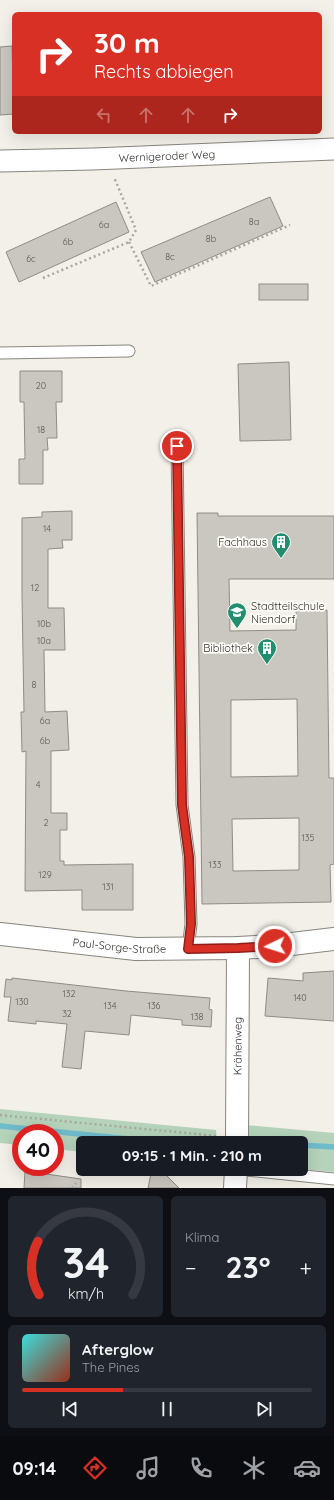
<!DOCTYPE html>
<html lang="de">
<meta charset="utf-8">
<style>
:root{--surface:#171b24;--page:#20242c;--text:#f1f3f6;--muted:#9ea1a6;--line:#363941;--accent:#d93025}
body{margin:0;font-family:Quicksand,sans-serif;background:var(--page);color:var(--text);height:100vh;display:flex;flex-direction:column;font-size:15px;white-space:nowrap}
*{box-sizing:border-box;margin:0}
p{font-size:13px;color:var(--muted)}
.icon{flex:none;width:22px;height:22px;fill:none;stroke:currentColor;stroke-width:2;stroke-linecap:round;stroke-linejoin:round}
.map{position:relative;height:1188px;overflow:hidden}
.panel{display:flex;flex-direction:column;gap:8px;padding:8px;background:#0d0f14;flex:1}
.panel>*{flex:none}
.banner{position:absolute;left:12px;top:12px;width:310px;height:122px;border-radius:6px;box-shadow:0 4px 16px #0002;background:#d93025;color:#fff;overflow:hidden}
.speed{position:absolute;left:12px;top:1124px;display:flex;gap:8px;font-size:20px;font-weight:700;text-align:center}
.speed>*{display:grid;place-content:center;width:52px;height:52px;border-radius:50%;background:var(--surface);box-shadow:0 4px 16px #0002;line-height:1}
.speed .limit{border:6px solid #d22;background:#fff;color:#111}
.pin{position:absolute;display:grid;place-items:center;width:34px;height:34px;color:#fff;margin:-17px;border:2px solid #fff;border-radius:50%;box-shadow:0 1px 4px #0007}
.me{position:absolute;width:44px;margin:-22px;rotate:266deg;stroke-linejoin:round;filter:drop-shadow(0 0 3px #0008)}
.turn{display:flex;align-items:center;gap:14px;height:84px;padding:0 16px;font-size:18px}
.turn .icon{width:52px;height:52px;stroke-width:2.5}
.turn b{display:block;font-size:28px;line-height:34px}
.lanes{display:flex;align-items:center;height:38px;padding:0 16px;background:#0003;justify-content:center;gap:20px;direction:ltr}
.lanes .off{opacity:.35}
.big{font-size:30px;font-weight:800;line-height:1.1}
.panel .widget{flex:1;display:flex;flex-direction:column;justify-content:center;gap:6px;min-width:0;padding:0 14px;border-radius:6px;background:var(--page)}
.panel .dial{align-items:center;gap:0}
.dial svg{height:104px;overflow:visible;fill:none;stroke:var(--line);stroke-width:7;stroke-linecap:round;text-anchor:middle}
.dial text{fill:var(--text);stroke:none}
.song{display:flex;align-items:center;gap:12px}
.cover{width:48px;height:48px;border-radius:6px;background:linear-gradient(135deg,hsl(180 70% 55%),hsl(10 70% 35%))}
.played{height:4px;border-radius:2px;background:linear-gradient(90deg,var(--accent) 35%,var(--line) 35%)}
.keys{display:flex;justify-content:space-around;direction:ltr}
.heat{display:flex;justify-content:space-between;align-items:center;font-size:22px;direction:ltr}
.panel .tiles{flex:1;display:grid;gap:8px;grid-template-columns:1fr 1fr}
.widget:last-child{grid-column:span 2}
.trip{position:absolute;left:76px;top:1136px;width:232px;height:40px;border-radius:6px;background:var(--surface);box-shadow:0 4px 16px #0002;font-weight:800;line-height:40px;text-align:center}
.tabs{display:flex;height:64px;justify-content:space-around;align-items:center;background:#090b0e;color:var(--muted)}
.tabs .icon{width:28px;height:28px}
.tabs .selected{color:var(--accent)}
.tabs b{font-size:18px;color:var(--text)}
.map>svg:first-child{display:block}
</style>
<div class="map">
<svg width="334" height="1188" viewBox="0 0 334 1188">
<rect width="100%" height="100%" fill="#f2f0e8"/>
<!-- green -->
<g fill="#b4d3ba">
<polygon points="0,1109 216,1130 217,1143 83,1143 83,1152 55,1149 55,1133 21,1133 21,1145 0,1143"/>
<polygon points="246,1125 334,1133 334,1172 301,1169 301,1143 246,1143"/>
</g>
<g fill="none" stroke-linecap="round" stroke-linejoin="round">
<!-- stream -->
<g stroke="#6ebbcc" stroke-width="5.5">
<polyline points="0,1126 169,1143"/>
<polyline points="252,1141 279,1143"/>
<polyline points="301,1145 334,1147"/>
</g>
</g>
<!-- building -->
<g fill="#cac7c0" stroke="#8f8c85" fill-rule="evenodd">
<polygon points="12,46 14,114 0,115 0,47"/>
<polygon points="270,197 283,226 155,282 141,252"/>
<polygon points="116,202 129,232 19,282 6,252"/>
<rect x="259" y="284" width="49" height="16"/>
<polygon points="289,362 291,440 240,441 238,364"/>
<polygon points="20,371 62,371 62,402 56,402 57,438 47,438 48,450 43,450 43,484 19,484 19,459 25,459 24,402 20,402"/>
<polygon points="72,511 72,540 62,540 63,548 48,549 48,608 64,608 65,650 44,650 45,712 67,711 69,750 51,751 51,813 67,813 67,830 60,830 60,861 64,861 64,865 133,864 133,910 82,910 82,890 25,891 26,751 22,752 21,712 24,712 22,596 22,518 42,517 42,512"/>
<path d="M197,513H218V516H334V579H229L230,631L296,630V610H327L329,778H334V864L330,865L331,902L202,904ZM297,699L298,776L231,777V700ZM299,818V870L233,871L232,819Z"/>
<polygon points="334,971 334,1021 265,1016 268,978 303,981 303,973"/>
<polygon points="12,978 126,991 210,998 209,1009 212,1010 211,1027 182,1025 182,1020 131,1015 129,1035 85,1031 81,1069 62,1067 67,1024 36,1021 36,1024 8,1021 11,997 4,997 6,979 12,980"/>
<polygon points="152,1169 160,1169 179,1188 148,1188"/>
<polygon points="25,1171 81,1179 81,1188 24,1188"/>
</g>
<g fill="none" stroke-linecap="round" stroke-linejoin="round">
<defs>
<g id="service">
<polyline points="0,353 129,351"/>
<polyline points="177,446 182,805 189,857 191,924 188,949"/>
<polyline points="236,1169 334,1179"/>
</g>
<g id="minor">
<path id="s1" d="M0,161L93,159L334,149"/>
</g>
<g id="tertiary">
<path id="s2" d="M0,934L136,949L238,948L275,946L334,939"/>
<path id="s3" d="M237,1143L238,948"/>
<polyline points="235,1188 236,1169"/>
</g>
</defs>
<!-- service casing -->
<use href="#service" stroke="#87857e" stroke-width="13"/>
<!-- minor casing -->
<use href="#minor" stroke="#87857e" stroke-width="23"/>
<!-- tertiary casing -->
<use href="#tertiary" stroke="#87857e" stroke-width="24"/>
<!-- path -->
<g stroke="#a8a7a1" stroke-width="2.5" stroke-dasharray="2 3" stroke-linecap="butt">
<polyline points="129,242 151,286 290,225"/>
<polyline points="43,278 129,242 136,230 114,177"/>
<polyline points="0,1115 217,1136"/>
<polyline points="72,1188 76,1183"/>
</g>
<!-- service -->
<use href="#service" stroke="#fff" stroke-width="11"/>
<!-- minor -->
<use href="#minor" stroke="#fff" stroke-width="21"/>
<!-- tertiary -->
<use href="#tertiary" stroke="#fff" stroke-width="22"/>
</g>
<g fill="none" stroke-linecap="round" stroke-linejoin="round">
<defs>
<polyline id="route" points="177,446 182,805 189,857 191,924 188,949 238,948 275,946"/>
</defs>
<!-- route casing -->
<use href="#route" stroke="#8d1f18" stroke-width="10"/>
<!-- route -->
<use href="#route" stroke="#d93025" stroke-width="7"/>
</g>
<!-- icons -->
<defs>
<symbol id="building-pin" viewBox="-11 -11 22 30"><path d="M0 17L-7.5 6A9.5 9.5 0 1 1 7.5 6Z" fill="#218f6f" stroke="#fffdf8"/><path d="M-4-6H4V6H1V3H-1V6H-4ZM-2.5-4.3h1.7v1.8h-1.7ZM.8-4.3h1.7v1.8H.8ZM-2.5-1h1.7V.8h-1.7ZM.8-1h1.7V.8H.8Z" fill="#fff"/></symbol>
<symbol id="school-pin" viewBox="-11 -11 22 30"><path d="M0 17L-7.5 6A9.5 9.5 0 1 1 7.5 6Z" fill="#218f6f" stroke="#fffdf8"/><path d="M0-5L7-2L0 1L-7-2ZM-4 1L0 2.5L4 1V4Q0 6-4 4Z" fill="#fff"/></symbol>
</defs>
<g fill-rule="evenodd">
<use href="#building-pin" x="270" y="531" width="22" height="30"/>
<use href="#school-pin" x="226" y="601" width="22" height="30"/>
<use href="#building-pin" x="256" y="637" width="22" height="30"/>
</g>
<g text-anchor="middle" stroke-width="3.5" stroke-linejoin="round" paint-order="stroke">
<!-- number labels -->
<g font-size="9" fill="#565551">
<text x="254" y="225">8a</text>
<text x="104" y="228">6a</text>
<text x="211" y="242">8b</text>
<text x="68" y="245">6b</text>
<text x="170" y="260">8c</text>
<text x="31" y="262">6c</text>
<text x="41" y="389">20</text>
<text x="41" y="433">18</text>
<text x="47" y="532">14</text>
<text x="35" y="591">12</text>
<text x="44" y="627">10b</text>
<text x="44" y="644">10a</text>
<text x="34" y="688">8</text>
<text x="45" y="724">6a</text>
<text x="45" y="744">6b</text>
<text x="38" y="788">4</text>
<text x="46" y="826">2</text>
<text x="308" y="841">135</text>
<text x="215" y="868">133</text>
<text x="45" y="878">129</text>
<text x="108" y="890">131</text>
<text x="69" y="997">132</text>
<text x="300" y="1001">140</text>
<text x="22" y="1005">130</text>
<text x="110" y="1009">134</text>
<text x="154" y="1009">136</text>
<text x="67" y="1017">32</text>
<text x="197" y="1020">138</text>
</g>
<!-- street labels -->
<g font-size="11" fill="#302f2c" stroke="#fffdf8">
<text dy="4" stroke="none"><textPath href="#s1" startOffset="167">Wernigeroder Weg</textPath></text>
<text dy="4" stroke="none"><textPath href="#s2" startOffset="120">Paul-Sorge-Straße</textPath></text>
<text dy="4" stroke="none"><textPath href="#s3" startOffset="97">Krähenweg</textPath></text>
</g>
<!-- poi labels -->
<g font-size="11" fill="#302f2c" stroke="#fffdf8" text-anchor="end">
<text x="267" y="546">Fachhaus</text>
<text x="251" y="610" text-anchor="start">Stadtteilschule<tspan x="251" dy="13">Niendorf</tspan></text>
<text x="253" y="652">Bibliothek</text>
</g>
</g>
</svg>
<div class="speed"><div class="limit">40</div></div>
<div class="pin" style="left:177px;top:446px;background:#d93025"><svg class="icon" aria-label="arrive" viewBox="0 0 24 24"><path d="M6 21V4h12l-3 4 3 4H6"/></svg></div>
<svg class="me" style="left:275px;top:946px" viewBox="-20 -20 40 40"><circle r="17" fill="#d93025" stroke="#fff" stroke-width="3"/><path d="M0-11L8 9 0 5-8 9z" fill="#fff"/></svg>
<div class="trip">09:15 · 1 Min. · 210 m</div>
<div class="banner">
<div class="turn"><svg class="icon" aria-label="right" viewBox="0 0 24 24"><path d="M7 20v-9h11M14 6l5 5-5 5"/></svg><div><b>30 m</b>Rechts abbiegen</div></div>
<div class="lanes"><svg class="icon off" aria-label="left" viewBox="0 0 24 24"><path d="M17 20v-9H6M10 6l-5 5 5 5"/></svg><svg class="icon off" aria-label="ahead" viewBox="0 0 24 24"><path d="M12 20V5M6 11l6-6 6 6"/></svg><svg class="icon off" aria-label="ahead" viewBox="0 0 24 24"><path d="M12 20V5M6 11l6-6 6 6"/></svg><svg class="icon" aria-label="right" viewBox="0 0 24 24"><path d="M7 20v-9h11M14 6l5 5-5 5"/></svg></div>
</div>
</div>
<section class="panel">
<div class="tiles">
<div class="widget dial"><svg viewBox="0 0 100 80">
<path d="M14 69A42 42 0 1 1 86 69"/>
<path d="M14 69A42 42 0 0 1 13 28" stroke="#d93025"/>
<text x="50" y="56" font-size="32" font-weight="700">34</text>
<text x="50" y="72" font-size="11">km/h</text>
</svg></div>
<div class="widget"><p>Klima</p>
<div class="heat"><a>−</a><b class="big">23°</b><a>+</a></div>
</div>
<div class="widget">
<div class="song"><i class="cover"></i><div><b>Afterglow</b><p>The Pines</p></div></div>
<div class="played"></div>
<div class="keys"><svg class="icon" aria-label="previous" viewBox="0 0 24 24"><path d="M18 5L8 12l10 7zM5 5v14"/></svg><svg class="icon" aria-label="pause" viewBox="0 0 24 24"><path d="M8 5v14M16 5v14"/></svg><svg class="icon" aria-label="next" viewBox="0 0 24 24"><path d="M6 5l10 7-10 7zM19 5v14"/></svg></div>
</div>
</div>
</section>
<nav class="tabs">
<b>09:14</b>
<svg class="icon selected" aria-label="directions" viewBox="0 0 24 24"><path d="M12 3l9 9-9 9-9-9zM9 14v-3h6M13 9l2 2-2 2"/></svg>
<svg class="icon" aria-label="music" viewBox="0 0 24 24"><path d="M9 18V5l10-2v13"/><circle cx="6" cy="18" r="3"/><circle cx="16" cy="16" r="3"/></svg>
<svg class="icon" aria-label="phone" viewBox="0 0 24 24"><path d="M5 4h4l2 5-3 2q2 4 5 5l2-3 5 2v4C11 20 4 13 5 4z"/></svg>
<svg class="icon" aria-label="climate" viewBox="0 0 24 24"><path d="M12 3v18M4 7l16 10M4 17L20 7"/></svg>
<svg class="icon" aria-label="car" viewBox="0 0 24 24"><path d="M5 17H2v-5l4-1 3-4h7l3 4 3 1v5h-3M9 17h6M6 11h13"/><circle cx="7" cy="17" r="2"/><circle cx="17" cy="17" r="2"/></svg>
</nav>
